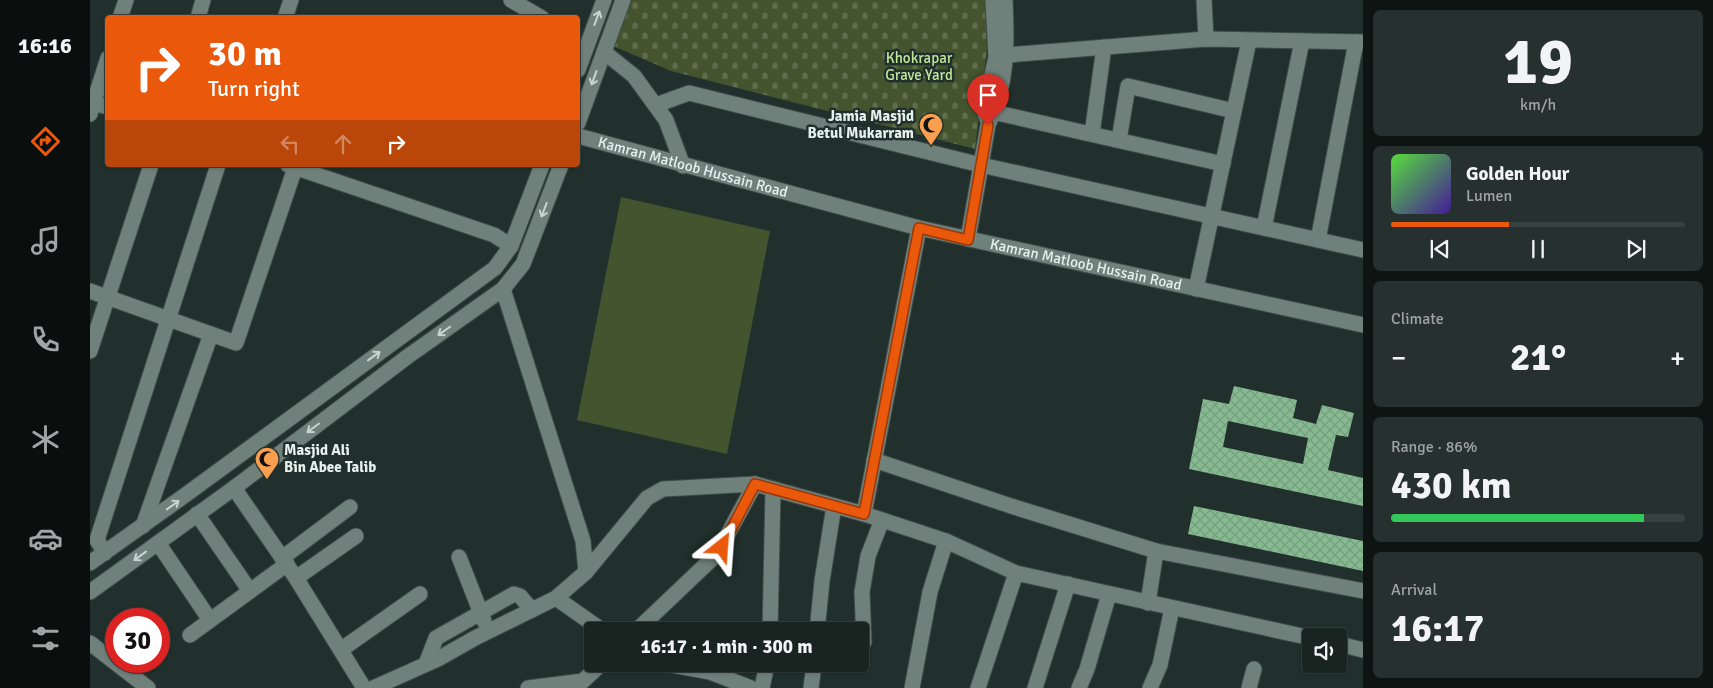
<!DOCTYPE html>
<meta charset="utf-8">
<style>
:root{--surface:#192421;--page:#26302e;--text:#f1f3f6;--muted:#9fa4a5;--line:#37413f;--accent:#ea580c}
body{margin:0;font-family:Signika,sans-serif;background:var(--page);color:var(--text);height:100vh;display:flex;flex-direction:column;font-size:19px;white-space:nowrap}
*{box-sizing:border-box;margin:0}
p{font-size:16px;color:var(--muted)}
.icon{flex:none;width:28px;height:28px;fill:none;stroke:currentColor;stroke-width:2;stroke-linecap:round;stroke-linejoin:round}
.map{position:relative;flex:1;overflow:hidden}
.drawer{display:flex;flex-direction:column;gap:10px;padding:10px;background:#0e1412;width:350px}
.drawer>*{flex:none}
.top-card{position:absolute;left:15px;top:15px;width:475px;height:152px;border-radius:5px;box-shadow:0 1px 4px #0004,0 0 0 1px var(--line);background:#ea580c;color:#fff;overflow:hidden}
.fabs{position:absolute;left:1212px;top:628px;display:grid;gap:10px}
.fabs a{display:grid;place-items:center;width:45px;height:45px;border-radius:5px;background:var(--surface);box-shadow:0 1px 4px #0004,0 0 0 1px var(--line);font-size:25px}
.speed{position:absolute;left:15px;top:608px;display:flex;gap:10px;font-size:25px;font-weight:700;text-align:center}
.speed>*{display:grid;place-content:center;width:65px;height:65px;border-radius:50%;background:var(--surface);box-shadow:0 1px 4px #0004,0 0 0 1px var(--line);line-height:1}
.speed .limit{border:8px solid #d22;background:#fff;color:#111}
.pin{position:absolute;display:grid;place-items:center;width:42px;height:42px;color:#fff;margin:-51px -21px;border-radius:50% 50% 50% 0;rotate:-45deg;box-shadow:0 0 5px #0007}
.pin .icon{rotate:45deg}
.me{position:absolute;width:55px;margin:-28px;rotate:28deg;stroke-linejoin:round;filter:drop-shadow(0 0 4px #0008)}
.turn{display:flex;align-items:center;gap:18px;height:105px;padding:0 20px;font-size:22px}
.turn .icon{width:65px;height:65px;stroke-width:2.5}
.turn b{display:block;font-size:35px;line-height:42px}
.lanes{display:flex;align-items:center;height:48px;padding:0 20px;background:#0003;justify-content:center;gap:25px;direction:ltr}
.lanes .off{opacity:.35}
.big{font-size:38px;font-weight:800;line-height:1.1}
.drawer .tile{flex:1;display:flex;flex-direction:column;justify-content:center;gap:8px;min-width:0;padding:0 18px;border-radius:8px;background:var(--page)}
.drawer .dial{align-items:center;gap:0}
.dial b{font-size:65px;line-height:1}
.song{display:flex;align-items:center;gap:15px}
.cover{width:60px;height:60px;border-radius:8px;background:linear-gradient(135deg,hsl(110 70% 55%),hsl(260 70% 35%))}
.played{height:5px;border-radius:2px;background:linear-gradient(90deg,var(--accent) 40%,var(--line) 40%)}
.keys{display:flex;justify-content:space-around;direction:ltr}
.heat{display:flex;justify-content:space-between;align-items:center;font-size:28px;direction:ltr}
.charge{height:8px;border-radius:4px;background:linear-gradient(90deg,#34c759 86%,var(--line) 0)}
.trip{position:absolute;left:494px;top:622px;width:285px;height:50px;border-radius:5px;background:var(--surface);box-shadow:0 1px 4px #0004,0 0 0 1px var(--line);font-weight:800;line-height:50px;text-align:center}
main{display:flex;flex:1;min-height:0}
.tabs{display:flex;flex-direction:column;width:90px;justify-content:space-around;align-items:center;background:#0a0e0d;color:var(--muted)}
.tabs .icon{width:35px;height:35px}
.tabs .on{color:var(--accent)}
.tabs b{font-size:22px;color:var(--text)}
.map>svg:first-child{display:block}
</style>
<main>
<nav class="tabs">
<b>16:16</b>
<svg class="icon on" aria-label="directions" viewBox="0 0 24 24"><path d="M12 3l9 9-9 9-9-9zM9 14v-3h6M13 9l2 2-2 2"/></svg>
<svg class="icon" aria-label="music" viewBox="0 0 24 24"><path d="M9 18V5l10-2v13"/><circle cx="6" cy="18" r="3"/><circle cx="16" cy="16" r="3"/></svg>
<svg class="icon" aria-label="phone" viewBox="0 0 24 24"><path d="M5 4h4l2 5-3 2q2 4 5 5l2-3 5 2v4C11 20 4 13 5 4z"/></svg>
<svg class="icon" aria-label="climate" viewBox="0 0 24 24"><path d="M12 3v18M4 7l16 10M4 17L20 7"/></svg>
<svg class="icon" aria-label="car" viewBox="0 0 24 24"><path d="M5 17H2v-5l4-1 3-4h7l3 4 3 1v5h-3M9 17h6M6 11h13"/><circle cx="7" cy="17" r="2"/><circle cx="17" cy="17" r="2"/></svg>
<svg class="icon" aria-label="filters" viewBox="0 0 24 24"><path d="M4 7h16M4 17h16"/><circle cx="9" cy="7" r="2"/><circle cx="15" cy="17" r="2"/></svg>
</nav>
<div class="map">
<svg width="1273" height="688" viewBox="0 0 1273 688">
<defs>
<pattern id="cemetery-stones" width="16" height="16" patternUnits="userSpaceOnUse" patternTransform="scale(1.25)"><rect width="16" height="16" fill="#44542f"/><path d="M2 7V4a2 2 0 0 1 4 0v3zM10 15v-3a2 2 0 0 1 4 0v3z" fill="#5f6d4d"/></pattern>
<pattern id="building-cross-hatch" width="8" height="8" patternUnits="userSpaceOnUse" patternTransform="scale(1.25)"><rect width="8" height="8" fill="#86bb92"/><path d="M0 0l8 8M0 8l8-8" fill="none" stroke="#769e7f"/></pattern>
</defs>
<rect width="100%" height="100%" fill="#21302c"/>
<!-- cemetery -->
<polygon fill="url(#cemetery-stones)" points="538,0 895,0 897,49 885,149 581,71 521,45"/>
<!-- pitch -->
<polygon fill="#44542f" points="531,197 680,231 637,454 487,420"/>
<!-- building -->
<g fill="url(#building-cross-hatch)" fill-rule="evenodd">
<path d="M1144,386L1207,400L1203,418L1226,424L1232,405L1264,413L1258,437L1246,435L1238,470L1273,478V506L1099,469L1113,399L1139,404ZM1138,421L1218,438L1213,464L1133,447Z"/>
<polygon points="1104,506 1273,541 1273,571 1098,534"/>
</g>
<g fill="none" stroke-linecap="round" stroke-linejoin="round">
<defs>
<g id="street">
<polyline points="1114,0 1116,39"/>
<polyline points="30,18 36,0"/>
<polyline points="108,18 113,0"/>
<polyline points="195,18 201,0"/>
<polyline points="514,52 544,76 576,120 593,166"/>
<polyline points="917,55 1116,39 1273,42"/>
<polyline points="0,102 18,107"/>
<polyline points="566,105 599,93 891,165 1273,250"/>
<polyline points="894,110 1133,164"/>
<polyline points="0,114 18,58"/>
<polyline points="897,119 894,110 906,57 903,0"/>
<polyline points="1002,134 1014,47"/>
<path id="s1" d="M488,136L829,228L1273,325"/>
<polyline points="1029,140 1038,86 1144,111"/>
<polyline points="198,165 404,235 421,246"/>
<polyline points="1174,228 1212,41"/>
<path d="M878,239L898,125C918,85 917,44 915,0"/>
<polyline points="1228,240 1266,42"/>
<polyline points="413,289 493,541 496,572"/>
<polyline points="1106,289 1159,41"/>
<polyline points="0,291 146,343 205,168"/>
<polyline points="0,351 61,165"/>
<polyline points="784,460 921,506 1066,551 1273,591"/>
<polyline points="144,488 206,578 274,688"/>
<polyline points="107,514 160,591"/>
<polyline points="774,514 829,228"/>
<polyline points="53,526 121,334"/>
<polyline points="68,543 120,620"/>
<polyline points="15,553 7,540 128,165"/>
<polyline points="369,557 394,621"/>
<polyline points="192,558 260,507"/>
<polyline points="206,578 266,536"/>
<polyline points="466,598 513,631"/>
<polyline points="1058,603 1066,551"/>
<polyline points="546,631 627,554 665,484"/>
<polyline points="680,631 683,489"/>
<polyline points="727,631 732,581 744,506"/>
<polyline points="100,635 197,564"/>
<polyline points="774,642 772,592 778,556 792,520"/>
<polyline points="0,643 58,688"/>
<polyline points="1249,644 1273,650"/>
<polyline points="252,649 330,594"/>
<polyline points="336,664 346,638 424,594 430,596 442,610"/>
<polyline points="576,664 620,672 661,688"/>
<polyline points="283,688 348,659 385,638 466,598 496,572 557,498 573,489 665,484 774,514 856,541 926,573 1221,638"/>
<polyline points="438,688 493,681 511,664"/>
<polyline points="672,688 677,664"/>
<polyline points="721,688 724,664"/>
<polyline points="822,688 840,592 856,541"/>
<polyline points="888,688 926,573"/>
<polyline points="945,688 978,584"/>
<polyline points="989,688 997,669 1019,594"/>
<polyline points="1060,688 1070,665 1082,608"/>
<polyline points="1159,688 1164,669"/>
</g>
<g id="secondary">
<polyline points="421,0 452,18"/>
<polyline points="488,70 514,0"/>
<polyline points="488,123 533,0"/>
<polyline points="0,563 94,496 405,268 421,246 452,165"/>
<polyline points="0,592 144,488 317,357 413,289 433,264 471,165"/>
</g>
</defs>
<!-- street casing -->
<use href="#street" stroke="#3f4c48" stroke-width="17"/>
<!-- secondary casing -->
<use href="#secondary" stroke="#3f4c48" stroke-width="17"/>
<!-- street -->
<use href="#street" stroke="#70817c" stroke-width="15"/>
<!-- secondary -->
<use href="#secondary" stroke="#70817c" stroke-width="15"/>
</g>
<!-- one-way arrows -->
<defs><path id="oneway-shaft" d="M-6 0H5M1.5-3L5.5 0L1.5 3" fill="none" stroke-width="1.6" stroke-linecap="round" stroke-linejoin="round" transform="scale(1.25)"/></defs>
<g stroke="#c8d4d0">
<use href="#oneway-shaft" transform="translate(507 18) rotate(-69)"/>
<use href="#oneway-shaft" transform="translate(504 78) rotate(110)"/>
<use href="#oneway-shaft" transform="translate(454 210) rotate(111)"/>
<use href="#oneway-shaft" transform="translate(354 331) rotate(145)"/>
<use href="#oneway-shaft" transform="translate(284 356) rotate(-36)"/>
<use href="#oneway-shaft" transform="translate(223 428) rotate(143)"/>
<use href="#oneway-shaft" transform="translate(83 505) rotate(-36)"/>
<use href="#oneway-shaft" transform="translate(50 556) rotate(144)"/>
</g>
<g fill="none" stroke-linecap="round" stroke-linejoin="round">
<defs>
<polyline id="route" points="632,547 665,484 774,514 829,228 878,240 898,125"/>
</defs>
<!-- route casing -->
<use href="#route" stroke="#983908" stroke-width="12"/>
<!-- route -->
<use href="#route" stroke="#ea580c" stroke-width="9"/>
</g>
<!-- icons -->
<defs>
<symbol id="mosque-pin" viewBox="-11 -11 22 30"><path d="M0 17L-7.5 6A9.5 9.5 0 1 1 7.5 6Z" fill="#fa9f4f" stroke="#21302c"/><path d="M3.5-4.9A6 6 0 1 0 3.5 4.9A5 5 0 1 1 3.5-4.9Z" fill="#111"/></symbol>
</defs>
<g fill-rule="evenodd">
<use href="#mosque-pin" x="827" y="111" width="28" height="38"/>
<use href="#mosque-pin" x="163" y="445" width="28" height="38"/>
</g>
<g text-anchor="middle" stroke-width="5" stroke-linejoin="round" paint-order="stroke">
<!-- park labels -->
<g font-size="15" fill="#c3e798" stroke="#21302c">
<text x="829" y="63">Khokrapar<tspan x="829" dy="17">Grave Yard</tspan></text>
</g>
<!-- poi labels -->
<g font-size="15" font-weight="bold" fill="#e6f0ec" stroke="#21302c" text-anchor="end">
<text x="824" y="121">Jamia Masjid<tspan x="824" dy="17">Betul Mukarram</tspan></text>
<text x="194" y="455" text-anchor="start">Masjid Ali<tspan x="194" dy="17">Bin Abee Talib</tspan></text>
</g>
<!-- street labels -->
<g font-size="15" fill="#e6f0ec" stroke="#21302c">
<text dy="5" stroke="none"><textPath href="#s1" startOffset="119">Kamran Matloob Hussain Road</textPath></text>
<text dy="5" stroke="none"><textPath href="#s1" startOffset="524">Kamran Matloob Hussain Road</textPath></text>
</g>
</g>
</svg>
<div class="fabs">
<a><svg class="icon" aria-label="sound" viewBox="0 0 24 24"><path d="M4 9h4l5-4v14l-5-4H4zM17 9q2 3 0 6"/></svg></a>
</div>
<div class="speed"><div class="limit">30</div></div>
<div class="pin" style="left:898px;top:125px;background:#d93025"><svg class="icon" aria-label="arrive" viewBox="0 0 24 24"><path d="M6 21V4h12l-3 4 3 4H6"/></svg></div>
<svg class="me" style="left:632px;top:547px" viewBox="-20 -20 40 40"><path d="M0-17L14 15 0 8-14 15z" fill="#ea580c" stroke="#fff" stroke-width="4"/></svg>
<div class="trip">16:17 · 1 min · 300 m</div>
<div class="top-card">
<div class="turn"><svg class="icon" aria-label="right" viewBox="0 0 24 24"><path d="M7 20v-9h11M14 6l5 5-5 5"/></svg><div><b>30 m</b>Turn right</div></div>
<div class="lanes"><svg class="icon off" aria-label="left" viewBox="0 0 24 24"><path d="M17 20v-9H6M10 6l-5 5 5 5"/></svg><svg class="icon off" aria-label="ahead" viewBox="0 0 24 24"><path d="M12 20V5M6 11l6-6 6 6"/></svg><svg class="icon" aria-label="right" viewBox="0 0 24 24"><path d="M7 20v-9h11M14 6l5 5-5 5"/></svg></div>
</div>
</div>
<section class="drawer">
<div class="tile dial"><b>19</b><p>km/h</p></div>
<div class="tile">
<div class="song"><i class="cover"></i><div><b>Golden Hour</b><p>Lumen</p></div></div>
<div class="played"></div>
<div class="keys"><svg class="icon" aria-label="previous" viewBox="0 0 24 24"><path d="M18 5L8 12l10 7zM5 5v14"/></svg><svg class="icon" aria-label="pause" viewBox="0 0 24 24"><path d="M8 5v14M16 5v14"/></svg><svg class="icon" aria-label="next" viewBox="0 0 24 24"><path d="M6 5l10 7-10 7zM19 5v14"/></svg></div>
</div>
<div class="tile"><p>Climate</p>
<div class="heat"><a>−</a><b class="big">21°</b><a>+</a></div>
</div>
<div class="tile"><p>Range · 86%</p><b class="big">430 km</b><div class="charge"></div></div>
<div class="tile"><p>Arrival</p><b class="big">16:17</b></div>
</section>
</main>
